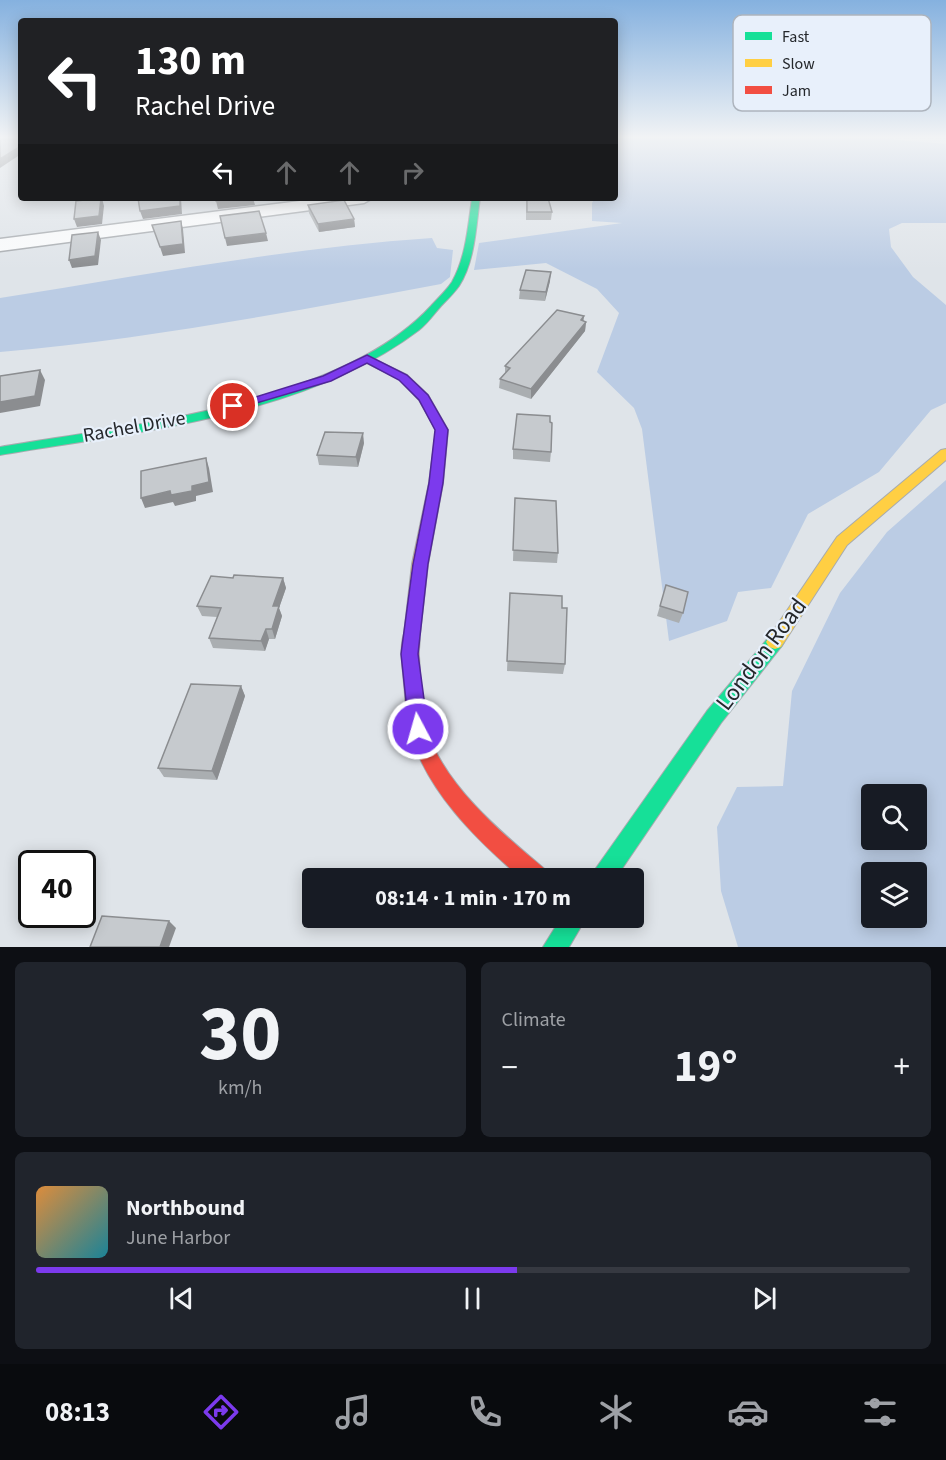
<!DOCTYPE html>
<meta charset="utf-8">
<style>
:root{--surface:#171b24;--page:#20242c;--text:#f1f3f6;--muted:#9ea1a6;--line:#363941;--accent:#7c3aed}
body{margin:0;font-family:"Source Sans 3",sans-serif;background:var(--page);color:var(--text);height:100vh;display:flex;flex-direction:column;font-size:22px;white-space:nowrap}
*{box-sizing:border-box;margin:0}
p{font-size:20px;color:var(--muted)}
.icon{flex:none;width:33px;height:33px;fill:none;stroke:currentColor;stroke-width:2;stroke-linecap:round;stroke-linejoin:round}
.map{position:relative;height:947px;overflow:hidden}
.details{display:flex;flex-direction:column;gap:15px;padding:15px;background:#0d0f14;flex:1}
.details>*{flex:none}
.banner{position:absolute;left:18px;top:18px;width:600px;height:183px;border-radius:6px;box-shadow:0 3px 15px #0003;background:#202124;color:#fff;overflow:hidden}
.buttons{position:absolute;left:861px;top:784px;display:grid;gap:12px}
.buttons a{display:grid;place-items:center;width:66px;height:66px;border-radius:6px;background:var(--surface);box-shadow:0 3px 15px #0003;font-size:30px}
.speed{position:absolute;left:18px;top:850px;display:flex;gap:12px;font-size:30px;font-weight:700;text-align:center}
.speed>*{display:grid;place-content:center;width:78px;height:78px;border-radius:50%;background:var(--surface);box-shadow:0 3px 15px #0003;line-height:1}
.speed .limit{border:3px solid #111;border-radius:9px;background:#fff;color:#111}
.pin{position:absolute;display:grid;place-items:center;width:51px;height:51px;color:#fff;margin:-26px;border:3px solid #fff;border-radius:50%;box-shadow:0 2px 6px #0007}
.me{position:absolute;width:66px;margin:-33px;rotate:354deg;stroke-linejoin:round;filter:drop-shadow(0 0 4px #0008)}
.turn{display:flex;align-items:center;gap:21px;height:126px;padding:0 18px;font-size:27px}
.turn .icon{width:78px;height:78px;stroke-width:2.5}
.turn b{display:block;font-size:42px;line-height:51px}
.lanes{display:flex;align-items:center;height:57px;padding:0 18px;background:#0003;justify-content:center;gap:30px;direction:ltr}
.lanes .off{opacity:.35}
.big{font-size:45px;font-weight:700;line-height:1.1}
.details .tile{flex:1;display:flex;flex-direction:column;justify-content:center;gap:9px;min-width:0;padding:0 21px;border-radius:9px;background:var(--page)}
.details .dial{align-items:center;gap:0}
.dial b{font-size:78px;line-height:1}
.song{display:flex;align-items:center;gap:18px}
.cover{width:72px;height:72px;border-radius:9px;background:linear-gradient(135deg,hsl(30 70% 55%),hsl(190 70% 35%))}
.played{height:6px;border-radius:3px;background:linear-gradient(90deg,var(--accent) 55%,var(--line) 55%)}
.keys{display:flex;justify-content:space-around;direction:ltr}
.heat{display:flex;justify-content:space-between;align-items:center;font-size:33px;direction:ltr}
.details .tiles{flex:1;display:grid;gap:15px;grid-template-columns:1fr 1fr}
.tile:last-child{grid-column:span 2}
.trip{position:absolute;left:302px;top:868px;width:342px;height:60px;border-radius:6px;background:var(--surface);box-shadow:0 3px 15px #0003;font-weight:700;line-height:60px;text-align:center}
.tabs{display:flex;height:96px;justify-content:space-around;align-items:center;background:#090b0e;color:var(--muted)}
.tabs .icon{width:42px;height:42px}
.tabs .selected{color:var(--accent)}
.tabs b{font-size:27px;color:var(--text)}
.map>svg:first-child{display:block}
</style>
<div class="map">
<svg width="946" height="947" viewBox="0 0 946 947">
<rect width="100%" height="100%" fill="#dfe4e9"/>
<!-- green -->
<g fill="#bbcce4" fill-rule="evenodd">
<polygon points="615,136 853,136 946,144 946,223 902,223 889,229 891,247 913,277 946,305 946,403 931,410 879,472 808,514 771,588 738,592 727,621 669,641 642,429 634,408 597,372 619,313 597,289 546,263 474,270 479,243 622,223 592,221 592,203 595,198 615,198"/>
<path d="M432,238L437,248L453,250L450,277L441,284C294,311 149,339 0,352V298C144,275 286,248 432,238Z"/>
<path d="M946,480V947H738L721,891L717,827L737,787L783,786L792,691L840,593L887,532ZM872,795H916V840H872ZM872,873H916V918H872Z"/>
</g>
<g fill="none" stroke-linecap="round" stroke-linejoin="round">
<defs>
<polygon id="street" points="324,198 373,198 364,203 0,251 0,239"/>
<g id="fast">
<path d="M472,198H480C476,227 475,261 459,286C454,293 447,300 441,306C434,314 427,324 419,330C306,416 136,432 0,455V447C128,425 340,405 431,306C438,298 446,291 452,282C466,257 468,226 472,198Z"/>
<polygon points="775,635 781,637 784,642 781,647 721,723 615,879 591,879 594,871 707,711 769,637"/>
<polygon points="561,918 586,918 569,947 543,947"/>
</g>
<g id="slow">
<polygon points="367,356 407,375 428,395 448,430 443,483 428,564 420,634 418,639 412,641 406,639 404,634 412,564 429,483 436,430 419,400 399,379 363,361 363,357"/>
<polygon points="946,449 946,460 847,545 781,647 775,649 769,647 766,642 769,637 837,537 941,450"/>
</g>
<path id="jam" d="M412,627L418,629C422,638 418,647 419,656C420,676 422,710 427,729C443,785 504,835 547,871L550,879H522C475,838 427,792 409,730C405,716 406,699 404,684C403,666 398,645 406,629Z"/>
</defs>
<!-- street casing -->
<use href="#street" stroke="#a7abaf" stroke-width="3"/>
<!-- fast casing -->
<use href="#fast" stroke="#a7abaf" stroke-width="2"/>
<!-- slow casing -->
<use href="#slow" stroke="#a7abaf" stroke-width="2"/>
<!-- jam casing -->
<use href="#jam" stroke="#a7abaf" stroke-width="2"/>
<!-- street -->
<use href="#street" fill="#fafbfc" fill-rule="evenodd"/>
<!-- fast -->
<use href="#fast" fill="#16e098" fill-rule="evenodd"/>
<!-- slow -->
<use href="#slow" fill="#ffcf43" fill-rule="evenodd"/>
<!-- jam -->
<use href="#jam" fill="#f24e42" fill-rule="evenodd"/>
</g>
<!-- wall -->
<g fill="#aaaeb1">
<polygon points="526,198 548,198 552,212 551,220 526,220"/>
<polygon points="308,205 354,219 355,227 319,232 309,213"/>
<polygon points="550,281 545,301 519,299 520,290"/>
<polygon points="583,321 586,322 585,331 531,399 499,388 500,379 505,373 505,366"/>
<polygon points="550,422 551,452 550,462 513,459 513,449"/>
<polygon points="364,443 358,467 319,465 317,455"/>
<polygon points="515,498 558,553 557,563 513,561"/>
<polygon points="233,578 283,578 286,588 279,608 282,616 275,639 269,639 265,651 213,648 209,638 217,617 202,616 197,606"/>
<polygon points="666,585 683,613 679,623 657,616"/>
<polygon points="510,593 565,664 563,674 507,671"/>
<polygon points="241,686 245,696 217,780 164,777 158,768"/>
</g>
<!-- shaded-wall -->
<g fill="#8b8d90">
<polygon points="21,146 21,154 0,168 0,159"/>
<polygon points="102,198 104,206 102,224 77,227 74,219"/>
<polygon points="180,198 181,198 182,214 143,219 140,211"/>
<polygon points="242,198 253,198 255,205 218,209 216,201"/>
<polygon points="354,219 355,227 319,232 318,224"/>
<polygon points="181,221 183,229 185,253 163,256 160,247"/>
<polygon points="98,232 101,240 98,265 72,268 69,260"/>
<polygon points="266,233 268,241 227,246 225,238"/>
<polygon points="551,272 550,281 545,301 546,292"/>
<polygon points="584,316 583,325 586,322 585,331 531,399 531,389"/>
<polygon points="40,370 45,380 40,406 0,413 0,402"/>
<polygon points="363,433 364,443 358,467 356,457"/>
<polygon points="206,458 209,468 213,492 196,496 196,501 175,506 173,502 145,508 141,498 192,486"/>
<polygon points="283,578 286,588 279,608 282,616 275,639 272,629 273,606"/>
<polygon points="266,629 269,639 265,651 261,641"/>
<polygon points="241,686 245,696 217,780 212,771"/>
<polygon points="169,921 176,928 169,947 160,947"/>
</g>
<!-- building -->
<g fill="#c6cace" stroke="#8b8d90" stroke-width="1.5">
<polygon points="0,136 21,136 21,146 0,159"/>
<polygon points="101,198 99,216 74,219 76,201"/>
<polygon points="138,198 180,198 180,206 140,211"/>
<polygon points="216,198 242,198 216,201"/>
<polygon points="527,198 548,198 552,212 527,212"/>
<polygon points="344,200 354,219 318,224 308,205"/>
<polygon points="259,211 266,233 225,238 220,216"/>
<polygon points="181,221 183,244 160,247 152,225"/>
<polygon points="98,232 95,256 69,260 72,235"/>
<polygon points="526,270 551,272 546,292 520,290"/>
<polygon points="557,310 584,316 581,320 586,322 531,389 500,379 510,368 505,366"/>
<polygon points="40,370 35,396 0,402 0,376"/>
<polygon points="517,414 550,416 550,422 552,423 551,452 513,449"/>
<polygon points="325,432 363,433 356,457 317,455"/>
<polygon points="206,458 209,482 192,486 192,491 171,495 170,491 141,498 141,471"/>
<polygon points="515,498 556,501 558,553 513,550"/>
<polygon points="234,575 283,578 273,606 279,606 272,629 266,629 261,641 209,638 221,608 197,606 211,576 233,578"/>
<polygon points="666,585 688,592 683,613 660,606"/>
<polygon points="510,593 562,596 562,608 567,608 565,664 507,661"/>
<polygon points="191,684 241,686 212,771 158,768"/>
<polygon points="102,916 169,921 160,947 90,947"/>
</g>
<!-- sky -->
<linearGradient id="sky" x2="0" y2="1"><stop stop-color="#85b1df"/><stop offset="0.51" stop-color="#f1f3f5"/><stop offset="1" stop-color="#f1f3f5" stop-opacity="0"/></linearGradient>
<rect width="946" height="269" fill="url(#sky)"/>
<!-- route -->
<polygon fill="#7c3aed" stroke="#51269a" stroke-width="1.5" points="367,355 407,375 428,395 448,430 443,483 428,564 418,654 428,729 425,735 418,738 411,735 409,729 401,654 413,564 429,483 435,430 419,400 399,380 367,363 331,381 233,410 227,406 323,376"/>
<g text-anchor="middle" stroke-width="4.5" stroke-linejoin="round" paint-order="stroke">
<!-- street labels -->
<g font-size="20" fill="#24272b" stroke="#e8f0fb">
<text transform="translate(134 426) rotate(-10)" y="7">Rachel Drive</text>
</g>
<!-- near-street labels -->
<g font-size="24" fill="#24272b" stroke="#e8f0fb">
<text transform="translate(761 654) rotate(-53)" y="8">London Road</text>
</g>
</g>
<!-- legend -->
<rect x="733" y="15" width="198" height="96" rx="9" fill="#e8f0fb" stroke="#adb4bd" stroke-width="1.5"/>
<rect x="745" y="32" width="27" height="8" fill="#16e098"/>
<rect x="745" y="59" width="27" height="8" fill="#ffcf43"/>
<rect x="745" y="86" width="27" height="8" fill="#f24e42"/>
<g font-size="16" fill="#24272b">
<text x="782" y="42">Fast</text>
<text x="782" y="69">Slow</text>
<text x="782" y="96">Jam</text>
</g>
</svg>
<div class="buttons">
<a><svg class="icon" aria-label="search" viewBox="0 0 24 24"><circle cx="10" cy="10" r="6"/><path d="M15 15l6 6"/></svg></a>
<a><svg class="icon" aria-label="layers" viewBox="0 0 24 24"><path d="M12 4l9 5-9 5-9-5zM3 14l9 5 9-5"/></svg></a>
</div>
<div class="speed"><div class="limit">40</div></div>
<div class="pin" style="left:233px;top:406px;background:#d93025"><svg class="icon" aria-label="arrive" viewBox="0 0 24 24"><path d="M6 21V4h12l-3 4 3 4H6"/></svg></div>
<svg class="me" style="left:418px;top:729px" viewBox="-20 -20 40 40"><circle r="17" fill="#7c3aed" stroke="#fff" stroke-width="3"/><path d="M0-11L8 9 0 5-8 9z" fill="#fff"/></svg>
<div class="trip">08:14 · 1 min · 170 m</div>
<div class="banner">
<div class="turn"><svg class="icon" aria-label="left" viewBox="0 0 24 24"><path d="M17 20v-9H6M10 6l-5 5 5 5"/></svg><div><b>130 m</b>Rachel Drive</div></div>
<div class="lanes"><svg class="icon" aria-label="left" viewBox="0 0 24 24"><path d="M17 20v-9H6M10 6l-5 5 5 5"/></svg><svg class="icon off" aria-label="ahead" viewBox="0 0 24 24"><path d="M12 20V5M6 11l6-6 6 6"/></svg><svg class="icon off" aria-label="ahead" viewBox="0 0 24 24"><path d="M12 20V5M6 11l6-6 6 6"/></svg><svg class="icon off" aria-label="right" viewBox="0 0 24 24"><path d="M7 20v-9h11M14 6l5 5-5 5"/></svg></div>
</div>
</div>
<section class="details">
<div class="tiles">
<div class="tile dial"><b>30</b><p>km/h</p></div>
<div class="tile"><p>Climate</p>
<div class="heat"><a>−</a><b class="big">19°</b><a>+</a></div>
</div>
<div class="tile">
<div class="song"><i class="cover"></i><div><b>Northbound</b><p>June Harbor</p></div></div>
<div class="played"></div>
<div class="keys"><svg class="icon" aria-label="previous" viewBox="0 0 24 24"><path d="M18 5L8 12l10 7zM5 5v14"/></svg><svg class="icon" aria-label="pause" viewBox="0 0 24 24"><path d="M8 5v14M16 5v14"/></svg><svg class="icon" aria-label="next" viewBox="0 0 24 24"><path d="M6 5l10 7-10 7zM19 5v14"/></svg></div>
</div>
</div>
</section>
<nav class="tabs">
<b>08:13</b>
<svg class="icon selected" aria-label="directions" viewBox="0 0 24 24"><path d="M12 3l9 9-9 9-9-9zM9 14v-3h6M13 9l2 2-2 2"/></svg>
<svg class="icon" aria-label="music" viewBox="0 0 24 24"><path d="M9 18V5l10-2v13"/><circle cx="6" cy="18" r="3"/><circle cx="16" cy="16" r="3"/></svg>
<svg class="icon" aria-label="phone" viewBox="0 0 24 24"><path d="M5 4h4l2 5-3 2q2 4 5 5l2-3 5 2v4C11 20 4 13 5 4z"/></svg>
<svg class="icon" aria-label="climate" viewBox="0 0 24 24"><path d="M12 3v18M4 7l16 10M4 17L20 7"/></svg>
<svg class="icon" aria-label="car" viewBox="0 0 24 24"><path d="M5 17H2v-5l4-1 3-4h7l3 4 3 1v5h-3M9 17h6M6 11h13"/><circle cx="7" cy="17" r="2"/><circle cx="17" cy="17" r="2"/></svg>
<svg class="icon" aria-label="filters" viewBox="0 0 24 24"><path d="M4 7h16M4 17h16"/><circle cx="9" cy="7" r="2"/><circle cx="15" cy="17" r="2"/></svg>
</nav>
